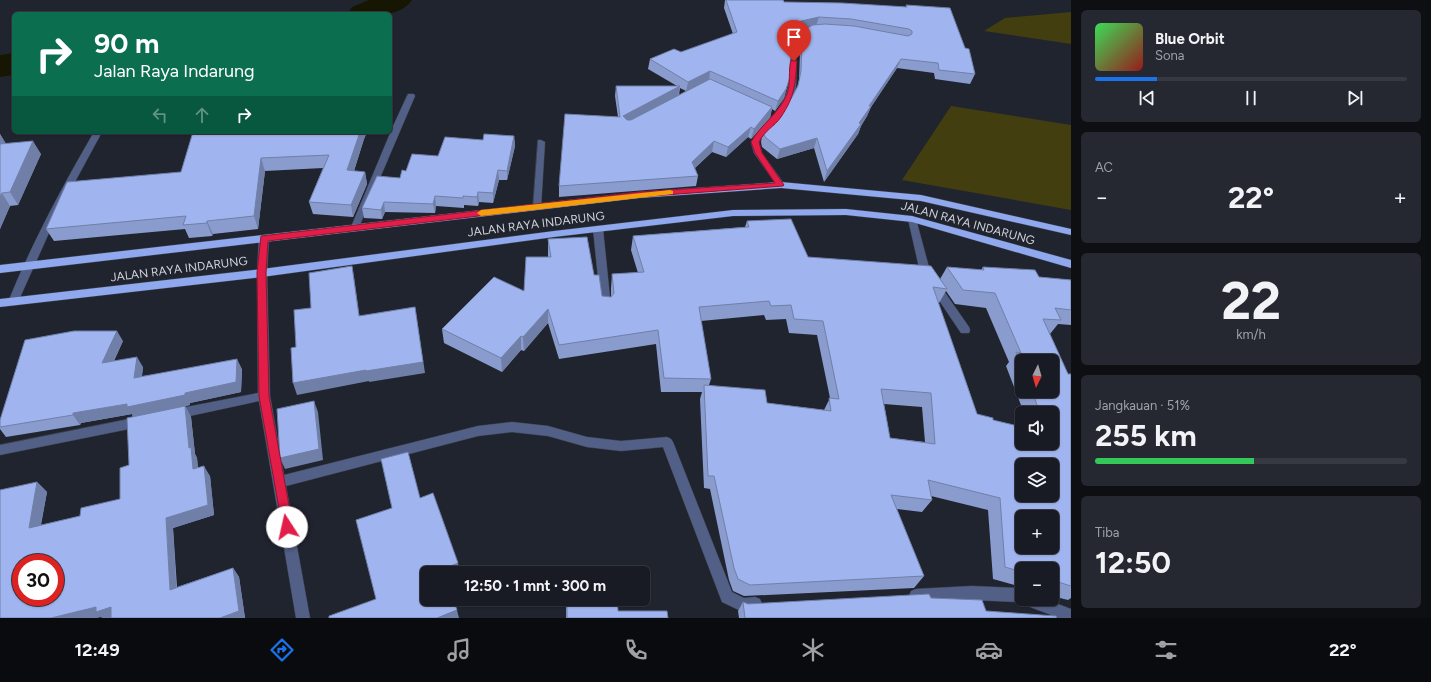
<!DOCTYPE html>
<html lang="id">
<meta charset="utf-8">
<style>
:root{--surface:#181b23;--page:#252830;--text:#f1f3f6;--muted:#9fa1a6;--line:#363941;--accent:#1a73e8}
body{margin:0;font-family:Figtree,sans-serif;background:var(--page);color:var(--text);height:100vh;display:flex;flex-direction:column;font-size:15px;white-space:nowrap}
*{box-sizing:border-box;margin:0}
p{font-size:13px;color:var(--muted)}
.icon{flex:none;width:22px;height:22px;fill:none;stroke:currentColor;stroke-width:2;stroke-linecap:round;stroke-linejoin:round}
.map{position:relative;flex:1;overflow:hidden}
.drawer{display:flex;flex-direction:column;gap:10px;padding:10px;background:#0d0f13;width:360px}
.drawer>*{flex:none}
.guide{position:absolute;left:12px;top:12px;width:380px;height:122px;border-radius:6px;box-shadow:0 1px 3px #0004,0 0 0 1px var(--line);background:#0b6e4f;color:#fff;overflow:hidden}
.needle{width:26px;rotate:185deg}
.buttons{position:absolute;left:1015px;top:354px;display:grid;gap:8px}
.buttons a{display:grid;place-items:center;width:44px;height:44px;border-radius:6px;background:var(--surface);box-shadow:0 1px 3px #0004,0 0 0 1px var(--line);font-size:20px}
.speed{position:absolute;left:12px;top:554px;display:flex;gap:8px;font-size:20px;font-weight:700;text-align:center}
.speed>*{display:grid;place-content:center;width:52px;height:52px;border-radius:50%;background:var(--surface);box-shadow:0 1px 3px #0004,0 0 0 1px var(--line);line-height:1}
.speed .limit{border:6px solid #d22;background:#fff;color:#111}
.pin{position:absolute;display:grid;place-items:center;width:34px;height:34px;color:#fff;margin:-41px -17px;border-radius:50% 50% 50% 0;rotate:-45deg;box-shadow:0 0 4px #0007}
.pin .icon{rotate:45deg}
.me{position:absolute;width:44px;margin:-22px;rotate:350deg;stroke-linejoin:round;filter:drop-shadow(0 0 3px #0008)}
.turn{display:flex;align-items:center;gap:14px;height:84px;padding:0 16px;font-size:18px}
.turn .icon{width:52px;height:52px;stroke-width:2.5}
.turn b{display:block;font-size:28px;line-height:34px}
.lanes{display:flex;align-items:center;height:38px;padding:0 16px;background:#0003;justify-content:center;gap:20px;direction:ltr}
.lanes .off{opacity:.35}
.big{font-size:30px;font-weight:700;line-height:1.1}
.drawer .card{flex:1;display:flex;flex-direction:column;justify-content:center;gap:6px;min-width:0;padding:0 14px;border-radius:6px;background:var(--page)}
.drawer .dial{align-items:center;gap:0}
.dial b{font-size:52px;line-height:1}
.song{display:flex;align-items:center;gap:12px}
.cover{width:48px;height:48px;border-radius:6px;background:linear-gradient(135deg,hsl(130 70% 55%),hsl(0 70% 35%))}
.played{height:4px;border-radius:2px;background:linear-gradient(90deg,var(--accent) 20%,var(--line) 20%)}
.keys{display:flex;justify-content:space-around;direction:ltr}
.heat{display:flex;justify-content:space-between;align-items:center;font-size:22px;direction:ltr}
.charge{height:6px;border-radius:3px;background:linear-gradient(90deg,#34c759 51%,var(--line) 0)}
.trip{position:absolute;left:420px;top:566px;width:230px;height:40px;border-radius:6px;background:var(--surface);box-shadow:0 1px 3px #0004,0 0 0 1px var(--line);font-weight:700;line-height:40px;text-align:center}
.tabs{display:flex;height:64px;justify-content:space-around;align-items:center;background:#0a0b0e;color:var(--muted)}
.tabs .icon{width:28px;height:28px}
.tabs .current{color:var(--accent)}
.tabs b{font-size:18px;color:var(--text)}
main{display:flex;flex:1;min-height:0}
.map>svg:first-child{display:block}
</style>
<main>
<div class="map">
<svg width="1071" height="618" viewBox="0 0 1071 618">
<rect width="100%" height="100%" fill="#20242f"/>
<!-- green -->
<g fill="#423e10">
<polygon points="1071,12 1071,44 984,31 1005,18"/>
<polygon points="951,106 1071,125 1071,210 902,180"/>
</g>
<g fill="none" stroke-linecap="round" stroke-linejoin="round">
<!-- river -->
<g fill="#171603" fill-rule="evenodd">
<path d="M369,0H412C398,20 368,14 347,14L352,7Z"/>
<polygon points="14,53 14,75 0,77 0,55"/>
</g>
<defs>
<g id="service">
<path d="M94,132H102L57,215L18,302L17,305H9L8,302C32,243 62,187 94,132Z"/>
<polygon points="912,216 916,219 930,271 969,327 970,330 969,333 961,333 920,272 908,219"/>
</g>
<g id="minor">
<path d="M810,28H817L820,30L817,32L805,33C791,44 799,76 795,92C789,112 770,125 759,142L762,153L785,185L781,188L778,187L754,153L751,142C762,126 779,113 786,94C794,74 784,50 799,31Z"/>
<polygon points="408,94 414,94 415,96 359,227 355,230 352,229 351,227 391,131 390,130 390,126 393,126"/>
<polygon points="538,140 541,140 545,142 541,207 537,210 533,207"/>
<polygon points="598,226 603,229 611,307 610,310 602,310 601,307 593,229"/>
<polygon points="264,235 269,238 267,273 270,396 284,475 478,426 512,422 548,426 587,437 621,441 667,437 671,439 673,442 732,592 744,598 755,597 760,599 762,604 760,609 743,612 722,602 663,447 621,451 587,447 548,436 512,432 478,436 286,486 310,618 296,618 259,401 176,419 172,417 170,414 172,411 176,409 258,393 257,273 259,238"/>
<polygon points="139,417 143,419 145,422 143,425 139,427 0,455 0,445"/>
<polygon points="972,586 1018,588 1022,590 1022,599 1045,599 1071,609 1071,618 1059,618 1017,602 972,600 916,603 911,601 909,596 911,591 916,589"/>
</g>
<g id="trunk">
<polygon points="781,182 921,195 1071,229 1071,235 921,201 781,188 639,198 0,273 0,265 639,192"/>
<polygon points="846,209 912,216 1071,260 1071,268 912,222 846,215 733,216 554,237 262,277 0,307 0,299 262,269 554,231 733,210"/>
</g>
</defs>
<!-- service casing -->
<use href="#service" stroke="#3c404a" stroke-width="1"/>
<!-- minor casing -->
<use href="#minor" stroke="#3c404a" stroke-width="1"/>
<!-- trunk casing -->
<use href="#trunk" stroke="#3c404a" stroke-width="1"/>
<!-- service -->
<use href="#service" fill="#526087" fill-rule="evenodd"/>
<!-- minor -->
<use href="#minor" fill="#526087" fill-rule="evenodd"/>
<!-- trunk -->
<use href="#trunk" fill="#90a8ee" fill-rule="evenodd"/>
</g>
<!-- wall -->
<g fill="#8a9cce" fill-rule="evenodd">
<path d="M725,0H783L784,2L906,7V5L975,74L970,84L935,79L934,73L897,68L871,107L867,116L861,126L858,134L824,182L814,148L777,159L762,147L761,142L763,132L791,99L797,87L799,81L800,52L805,29L799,30L794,34L792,38L787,87L784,98L775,111L772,109L770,118L751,139L748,137L726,157L712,152L695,168L698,176L696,186L559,197V186L618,117L615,96L616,86H677L648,69L650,59L681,52L733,34L724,8ZM680,88L686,91L679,95Z"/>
<polygon points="193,132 367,132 364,139 354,171 365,172 367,184 353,217 313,214 309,202 323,168 265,171 258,229 213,234 212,236 189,238 185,229 54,241 46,229 181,172"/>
<polygon points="0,134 5,143 41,154 18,205 10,206 0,229"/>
<polygon points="514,136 515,146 507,180 499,180 493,203 479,202 478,206 464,205 464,208 436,206 435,213 385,212 382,219 364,218 362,208 400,178 406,171 438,156"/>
<path d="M747,221L808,257L940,279L947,267L981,270L983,267L1039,277L1071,280V325L1058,324L1050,334L1068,374H1071V598L1068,600L1052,596V569H1022V587L993,579L988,510L931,496L932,500L922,512L897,509L924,576L914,588L744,596L733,591L729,580L710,489L704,488L700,399L702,392H661L656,344L559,359L548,323L524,351L521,350L502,372L444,343L442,329L524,291L548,257V239L594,275L602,296L611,297V288L612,274L638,273L631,250L633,236L745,227ZM946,291L955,304L986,308L1009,362L1006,366L1024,413H1052V443L977,414L938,303H939ZM764,315L766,320L786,319L789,333L817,335L830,398L824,410L767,403L709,385L711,379L701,321ZM1022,361L1052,391H1022ZM884,404L922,407L925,442L890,438Z"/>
<polygon points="123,341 114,361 143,367 142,376 242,369 241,392 190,403 190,405 185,406 191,417 195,454 197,458 198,468 210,476 214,515 173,528 177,587 233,568 239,577 245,618 103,618 101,617 0,618 37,482 47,492 41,525 80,516 120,499 129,465 133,417 132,414 81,423 80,425 6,437 0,429 0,420"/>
<polygon points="931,598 986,611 1057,618 739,618 738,611 743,602 748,604"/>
<polygon points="566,599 617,599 618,611 668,618 566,618"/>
</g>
<!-- shaded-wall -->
<g fill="#707fa7">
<polygon points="819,17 816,26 799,30 794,34 791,40 793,31 796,25 801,21"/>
<polygon points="901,59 897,68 871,107 867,116 861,126 858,134 824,182 827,171 869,106"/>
<polygon points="710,71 709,81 686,92 688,82"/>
<polygon points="790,77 784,98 775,111 778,101"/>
<polygon points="680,86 678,96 622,126 623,116"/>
<polygon points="772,107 770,118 751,139 754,129"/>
<polygon points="751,127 748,137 726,157 728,147"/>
<polygon points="360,132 367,132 364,139 350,183 347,170"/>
<polygon points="0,134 7,145 0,157"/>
<polygon points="514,136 515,146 507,180 507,171"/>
<polygon points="817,138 814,148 777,159 780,149"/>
<polygon points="33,141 41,154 18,205 10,192"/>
<polygon points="714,141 712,152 690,172 692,162"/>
<polygon points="261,158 265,171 258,229 254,216"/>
<polygon points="498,170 499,180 493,203 493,193"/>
<polygon points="365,172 367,184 353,217 351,205"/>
<polygon points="478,192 479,202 478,206 477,197"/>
<polygon points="2,193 10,206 0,229 0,196"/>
<polygon points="435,196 436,206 435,213 433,204"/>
<polygon points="384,202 385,212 382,219 381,210"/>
<polygon points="207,221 213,234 212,236 207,223"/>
<polygon points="352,266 354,277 361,327 359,316"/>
<polygon points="415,307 425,373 369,382 369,381 297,395 293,383"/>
<polygon points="548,309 548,323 524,351 523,337"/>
<polygon points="117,331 123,341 108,373 102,363"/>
<polygon points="521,336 521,350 502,372 501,358"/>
<polygon points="137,357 143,367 140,388 134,378"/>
<polygon points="237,359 242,369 241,392 190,403 190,405 185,406 191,417 195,454 197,458 199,480 133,417 132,414 81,423 80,425 73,415 73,413 185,393"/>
<polygon points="314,401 318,412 323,460 285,469 280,458"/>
<polygon points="204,466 210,476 214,515 173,528 177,599 170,590 166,518"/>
<polygon points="37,482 47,492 38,538 29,528"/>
<polygon points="458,563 460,573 444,573 443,569"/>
<polygon points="233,568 239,577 245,618 220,618"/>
<polygon points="96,607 111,607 114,618 103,618 101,617 97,618 51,618"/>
<polygon points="457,610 459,618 437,618"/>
</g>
<!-- building -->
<g fill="#a0b5ef" stroke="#707fa7" fill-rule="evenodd">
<polygon points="726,0 783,0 784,2 842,3 907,7 906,5 950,8 965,48 969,49 975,74 939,70 938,63 901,59 869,106 871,106 859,123 861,124 827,171 817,138 780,149 765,137 763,132 791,99 798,86 801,71 802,42 805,29 813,25 825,24 854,26 908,36 912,34 912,31 909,29 851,19 819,17 801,21 796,25 793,31 791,45 790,77 786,89 778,101 710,71 688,82 650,59 674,49 681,52 737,32"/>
<polygon points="710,79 772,107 754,129 751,127 728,147 714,141 692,162 698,176 559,186 565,114 620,117 616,86 680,86 623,116 627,120 631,120"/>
<polygon points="193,132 360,132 347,170 365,172 351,205 309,202 329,155 261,158 254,216 207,221 207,223 183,225 186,216 46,229 67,182 181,172"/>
<polygon points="484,134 514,136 507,171 498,170 493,193 478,192 477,197 463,196 463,198 435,196 433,204 384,202 381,210 362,208 377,176 400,178 402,170 406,171 412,154 438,156 445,137 483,140"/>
<polygon points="33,141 10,192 2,193 0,196 0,144"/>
<path d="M791,219L808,257L931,266L947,289L933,287L977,414L993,418V420L1022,427V443H1052V413H1040L1032,391H1052V361H1022V367L1016,352L1021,353L995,293L963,290L947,267L984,270L983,267L1035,270L1039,277L1071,280V310L1055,308L1061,320L1043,319L1068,374H1071V586L1052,580V569H1022V572L1005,567L1000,498L928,480L932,500L891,495L924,576L750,585L738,579L734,568L714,476H708L704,385L765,390L767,403L831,411L829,398L839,399L823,321L794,319L791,305L771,306L769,301L699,307L711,379L664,378L658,330L559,345L548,309L523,337L521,336L501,358L442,329L494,277L524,291L526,257H551L548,239L587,237L594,275H599L602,296L611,297L614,293L612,274L644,272L633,236L749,227L747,221ZM881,389L931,393L935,444L890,438ZM1022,465H1052V495H1022ZM1022,517H1052V547H1022Z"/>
<polygon points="352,266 359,316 415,307 423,362 366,371 366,370 293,383 291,348 296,347 294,310 311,308 309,273"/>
<polygon points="74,331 117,331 102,363 137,357 134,378 237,359 236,382 185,393 185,395 127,407 127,404 73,413 73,415 0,427 0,420 25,340"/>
<polygon points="314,401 319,449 280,458 277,409"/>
<path d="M185,406L189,448L191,447L193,469L204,466L208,505L166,518L170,590L233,568L239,611L220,618H111V607L96,612V607L51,618H0V490L37,482L29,528L80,516L81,508L120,499V468L129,465L127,418ZM21,563H55V597H21Z"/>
<polygon points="408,452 420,498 433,493 458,563 443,569 444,573 427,573 427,599 453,599 457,610 437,618 329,618 329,616 376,599 356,520 392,508 381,459"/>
<polygon points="929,594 931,598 982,600 986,611 1056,616 1057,618 745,618 743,602 748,604"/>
<polygon points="567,599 617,599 618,611 667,611 668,618 567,618"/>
</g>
<!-- route -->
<path fill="#e11d48" stroke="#92132f" d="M791,60L797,61C795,85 795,96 781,117C774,127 765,130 759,142L762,153L784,185L783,186L639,197L268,241L266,273L269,396L293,527L291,531L287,533L283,531L259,396L257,273L261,236L639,192L775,183L755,153L751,142C761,124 779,114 787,94C791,84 788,70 791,60Z"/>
<!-- slow -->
<polygon fill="#f59e0b" points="670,190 673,191 673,194 481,216 477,213 481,210"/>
<g text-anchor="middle" stroke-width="4" stroke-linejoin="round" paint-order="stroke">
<!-- street labels -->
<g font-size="12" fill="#cfd2d9" stroke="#20242f">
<text transform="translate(968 223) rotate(15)" y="4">JALAN RAYA INDARUNG</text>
<text transform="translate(536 224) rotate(-7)" y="4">JALAN RAYA INDARUNG</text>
<text transform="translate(179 269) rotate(-7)" y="4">JALAN RAYA INDARUNG</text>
</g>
</g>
</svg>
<div class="buttons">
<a><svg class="needle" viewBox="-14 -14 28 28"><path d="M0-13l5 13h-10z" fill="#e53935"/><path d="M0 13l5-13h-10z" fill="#9fa1a6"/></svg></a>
<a><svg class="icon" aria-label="sound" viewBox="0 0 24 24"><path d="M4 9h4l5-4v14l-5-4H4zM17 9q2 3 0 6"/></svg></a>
<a><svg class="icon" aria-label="layers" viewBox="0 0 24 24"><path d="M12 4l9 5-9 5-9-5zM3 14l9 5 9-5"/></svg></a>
<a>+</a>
<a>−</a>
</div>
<div class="speed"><div class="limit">30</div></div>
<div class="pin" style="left:794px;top:61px;background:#d93025"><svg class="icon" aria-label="arrive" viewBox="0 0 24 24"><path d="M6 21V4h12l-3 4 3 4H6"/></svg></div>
<svg class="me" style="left:287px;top:527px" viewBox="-20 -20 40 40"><circle r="19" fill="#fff"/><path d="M0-13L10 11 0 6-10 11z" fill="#e11d48"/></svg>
<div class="trip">12:50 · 1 mnt · 300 m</div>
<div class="guide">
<div class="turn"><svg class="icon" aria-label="right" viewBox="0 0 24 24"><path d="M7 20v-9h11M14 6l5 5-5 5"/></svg><div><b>90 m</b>Jalan Raya Indarung</div></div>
<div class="lanes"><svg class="icon off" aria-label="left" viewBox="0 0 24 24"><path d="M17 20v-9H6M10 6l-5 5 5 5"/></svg><svg class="icon off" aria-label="ahead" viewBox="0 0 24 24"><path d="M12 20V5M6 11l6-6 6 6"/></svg><svg class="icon" aria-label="right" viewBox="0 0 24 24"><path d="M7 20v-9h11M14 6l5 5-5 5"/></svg></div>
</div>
</div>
<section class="drawer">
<div class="card">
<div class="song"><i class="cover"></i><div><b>Blue Orbit</b><p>Sona</p></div></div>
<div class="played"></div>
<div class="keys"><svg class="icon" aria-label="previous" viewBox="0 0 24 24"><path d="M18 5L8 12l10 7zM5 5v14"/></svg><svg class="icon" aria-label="pause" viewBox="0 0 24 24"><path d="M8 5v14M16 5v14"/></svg><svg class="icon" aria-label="next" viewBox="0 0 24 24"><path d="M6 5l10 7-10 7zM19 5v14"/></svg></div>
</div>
<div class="card"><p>AC</p>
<div class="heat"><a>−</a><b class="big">22°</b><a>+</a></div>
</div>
<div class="card dial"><b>22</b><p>km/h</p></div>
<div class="card"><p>Jangkauan · 51%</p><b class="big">255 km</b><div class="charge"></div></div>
<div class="card"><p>Tiba</p><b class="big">12:50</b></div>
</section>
</main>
<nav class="tabs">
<b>12:49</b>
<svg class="icon current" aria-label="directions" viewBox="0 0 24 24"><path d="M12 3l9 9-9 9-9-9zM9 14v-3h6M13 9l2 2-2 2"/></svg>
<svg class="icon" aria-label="music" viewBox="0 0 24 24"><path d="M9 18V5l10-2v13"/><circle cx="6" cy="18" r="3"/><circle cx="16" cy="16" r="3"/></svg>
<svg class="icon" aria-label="phone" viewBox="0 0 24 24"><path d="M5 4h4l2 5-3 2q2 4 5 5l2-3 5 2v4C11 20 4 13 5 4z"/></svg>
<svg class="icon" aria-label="climate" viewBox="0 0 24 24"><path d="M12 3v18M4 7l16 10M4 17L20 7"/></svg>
<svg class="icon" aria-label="car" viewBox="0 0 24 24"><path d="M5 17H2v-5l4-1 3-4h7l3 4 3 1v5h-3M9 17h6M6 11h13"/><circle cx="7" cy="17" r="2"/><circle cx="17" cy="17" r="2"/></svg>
<svg class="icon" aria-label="filters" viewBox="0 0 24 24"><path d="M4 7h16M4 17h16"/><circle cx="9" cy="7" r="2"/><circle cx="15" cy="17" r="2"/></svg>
<b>22°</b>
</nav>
